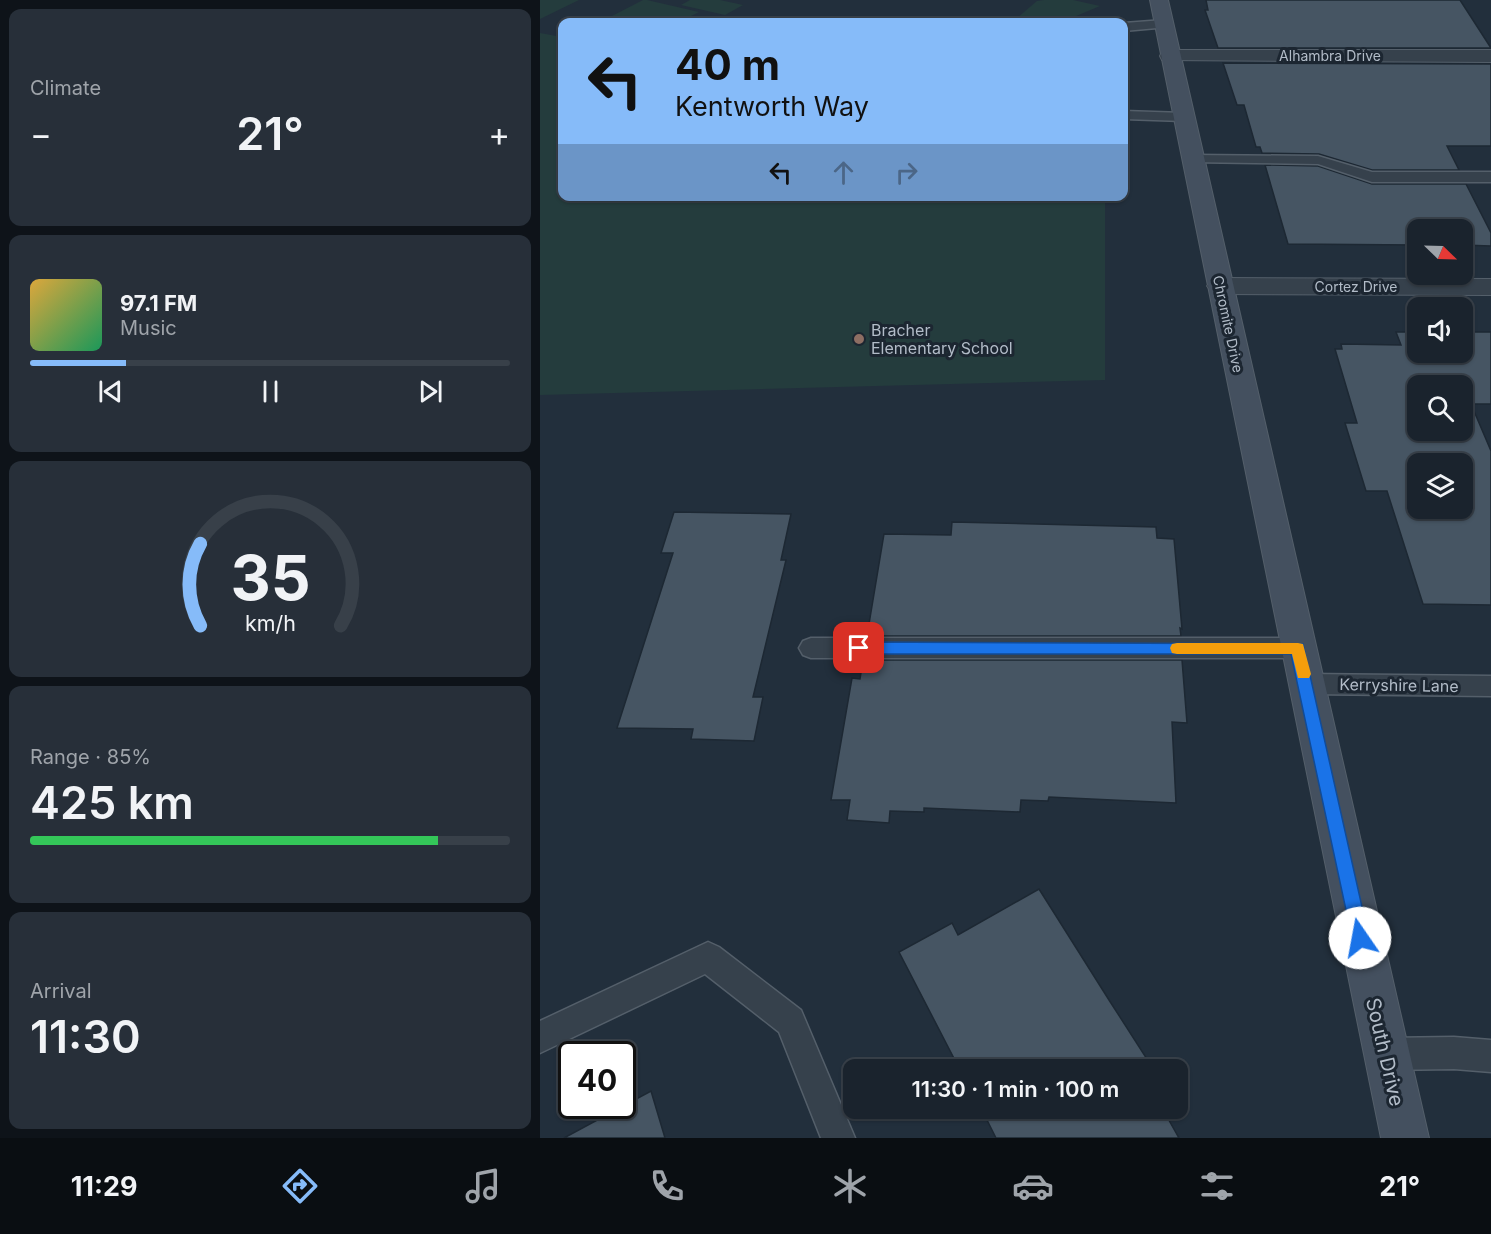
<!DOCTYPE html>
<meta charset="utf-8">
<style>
:root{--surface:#1a232d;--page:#272f39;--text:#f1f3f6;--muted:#9fa4aa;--line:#384049;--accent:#86bbf9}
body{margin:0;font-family:Inter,sans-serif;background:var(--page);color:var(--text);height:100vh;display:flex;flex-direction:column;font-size:22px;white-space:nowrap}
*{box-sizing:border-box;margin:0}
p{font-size:20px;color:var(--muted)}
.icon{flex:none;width:33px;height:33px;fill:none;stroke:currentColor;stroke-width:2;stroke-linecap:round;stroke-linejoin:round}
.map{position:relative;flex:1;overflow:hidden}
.details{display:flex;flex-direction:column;gap:9px;padding:9px;background:#0e1319;width:540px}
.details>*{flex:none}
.banner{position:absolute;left:18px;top:18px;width:570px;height:183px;border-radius:12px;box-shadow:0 2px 4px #0004,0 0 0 2px var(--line);background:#86bbf9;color:#111;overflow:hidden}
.needle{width:39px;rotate:113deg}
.fabs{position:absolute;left:867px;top:219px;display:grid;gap:12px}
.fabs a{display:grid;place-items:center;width:66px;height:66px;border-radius:12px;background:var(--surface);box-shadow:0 2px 4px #0004,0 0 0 2px var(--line);font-size:30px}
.speed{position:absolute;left:18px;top:1041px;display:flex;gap:12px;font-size:30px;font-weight:700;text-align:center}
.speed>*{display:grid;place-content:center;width:78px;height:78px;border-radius:50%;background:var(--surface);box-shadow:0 2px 4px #0004,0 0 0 2px var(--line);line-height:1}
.speed .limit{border:3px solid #111;border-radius:9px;background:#fff;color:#111}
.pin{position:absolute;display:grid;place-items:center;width:51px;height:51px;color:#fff;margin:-26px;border-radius:12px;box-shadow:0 3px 9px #0006}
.me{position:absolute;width:66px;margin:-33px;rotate:348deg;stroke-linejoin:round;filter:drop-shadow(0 0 4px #0008)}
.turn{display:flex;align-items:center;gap:21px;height:126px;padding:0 18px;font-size:27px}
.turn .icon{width:78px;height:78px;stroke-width:2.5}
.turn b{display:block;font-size:42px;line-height:51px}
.lanes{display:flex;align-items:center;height:57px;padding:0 18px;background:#0003;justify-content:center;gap:30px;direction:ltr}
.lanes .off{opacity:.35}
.big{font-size:45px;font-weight:600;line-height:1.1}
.details .widget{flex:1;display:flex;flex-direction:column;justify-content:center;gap:9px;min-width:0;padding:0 21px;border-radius:12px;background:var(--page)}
.details .dial{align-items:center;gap:0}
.dial svg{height:156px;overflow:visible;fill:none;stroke:var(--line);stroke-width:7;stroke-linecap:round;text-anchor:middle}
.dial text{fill:var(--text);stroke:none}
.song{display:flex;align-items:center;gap:18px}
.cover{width:72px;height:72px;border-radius:9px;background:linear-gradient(135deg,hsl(40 70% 55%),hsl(150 70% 35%))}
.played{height:6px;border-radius:3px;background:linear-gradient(90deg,var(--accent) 20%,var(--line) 20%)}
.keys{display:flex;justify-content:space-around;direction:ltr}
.heat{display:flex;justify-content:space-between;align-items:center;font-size:33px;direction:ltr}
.charge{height:9px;border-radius:4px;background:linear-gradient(90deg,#34c759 85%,var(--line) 0)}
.trip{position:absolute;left:303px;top:1059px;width:345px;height:60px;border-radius:12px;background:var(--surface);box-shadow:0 2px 4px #0004,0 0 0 2px var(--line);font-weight:600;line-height:60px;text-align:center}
.tabs{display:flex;height:96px;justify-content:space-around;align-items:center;background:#0a0e12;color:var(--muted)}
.tabs .icon{width:42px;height:42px}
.tabs .on{color:var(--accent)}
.tabs b{font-size:27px;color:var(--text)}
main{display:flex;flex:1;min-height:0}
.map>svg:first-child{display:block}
</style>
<main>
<section class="details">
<div class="widget"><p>Climate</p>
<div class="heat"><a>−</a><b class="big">21°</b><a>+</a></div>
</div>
<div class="widget">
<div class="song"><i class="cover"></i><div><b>97.1 FM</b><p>Music</p></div></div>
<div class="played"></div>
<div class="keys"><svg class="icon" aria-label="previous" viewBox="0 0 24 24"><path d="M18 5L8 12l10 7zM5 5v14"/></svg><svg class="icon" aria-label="pause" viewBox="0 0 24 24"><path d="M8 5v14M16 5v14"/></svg><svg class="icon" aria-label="next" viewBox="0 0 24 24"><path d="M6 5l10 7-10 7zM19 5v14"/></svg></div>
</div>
<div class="widget dial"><svg viewBox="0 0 100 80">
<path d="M14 69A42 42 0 1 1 86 69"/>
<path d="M14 69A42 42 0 0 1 14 27" stroke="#86bbf9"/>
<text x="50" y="56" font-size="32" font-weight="700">35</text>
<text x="50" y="72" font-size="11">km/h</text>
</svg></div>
<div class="widget"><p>Range · 85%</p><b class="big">425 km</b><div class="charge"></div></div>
<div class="widget"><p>Arrival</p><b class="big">11:30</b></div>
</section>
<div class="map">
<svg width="951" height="1138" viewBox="0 0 951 1138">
<rect width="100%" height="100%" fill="#222f3c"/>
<!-- green -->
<g fill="#243c3d">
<polygon points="0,0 39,0 0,19"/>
<polygon points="103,0 107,0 159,12 139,22 100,22 72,16"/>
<polygon points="150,0 180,0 203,5 185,15 141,5"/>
<polygon points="504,0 533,0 560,6 522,22 476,22 476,19 497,1"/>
<polygon points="0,33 22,37 22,196 565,197 565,380 0,395"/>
</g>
<!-- building -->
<g fill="#465563" stroke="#1d2833" stroke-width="1.5" fill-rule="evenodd">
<polygon points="666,0 920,0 951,48 678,48 665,10 668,10"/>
<polygon points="683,63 951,64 951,146 907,146 919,170 832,170 779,154 722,153 720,147 716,147 704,105 697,105"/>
<polygon points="725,165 778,166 832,184 926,184 951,233 951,246 922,245 922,230 878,230 878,245 748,244"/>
<path d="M856,332H878V352H922V332H951V404H931L951,451V605L883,604L847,491H826L805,423H817L795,349H802L801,344L861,345ZM878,386H922V430H878ZM878,464H922V508H878Z"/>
<polygon points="134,512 251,514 241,560 246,560 213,697 223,697 214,741 151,739 153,729 77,728 133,553 121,553"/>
<polygon points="412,522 616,527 617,538 634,539 642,629 640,628 641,636 327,636 344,534 411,535"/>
<polygon points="323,660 642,660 647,723 632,722 636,803 509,797 508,801 481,800 480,812 384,808 384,812 350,811 349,823 307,820 310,800 291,800 312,678 320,679"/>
<polygon points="499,889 569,1000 614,1070 420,1070 359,952 412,923 418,935"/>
<polygon points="111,1091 125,1138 24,1138"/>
<polygon points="441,1108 622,1108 639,1138 456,1138"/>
</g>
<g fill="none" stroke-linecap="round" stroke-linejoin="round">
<defs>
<g id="lane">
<polygon points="624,20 628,21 628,27 584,31 584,23"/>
<polygon points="584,111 644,113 651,117 644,121 584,119"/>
<polygon points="653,155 778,156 832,172 951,172 951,182 832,182 778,164 648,162 646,159"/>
<polygon points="271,638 757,638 765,641 769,648 765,655 757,658 271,658 263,655 259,648 263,641"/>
<polygon points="766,674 951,676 951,696 766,694 757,691 754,684 757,677"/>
<polygon points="168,942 179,947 261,1010 315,1138 281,1138 239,1032 165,974 0,1053 0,1021"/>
<polygon points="914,1037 951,1040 951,1072 914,1069 845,1070 834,1065 829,1054 834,1043 845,1038"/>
</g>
<g id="street">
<polygon points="629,50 951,50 951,62 622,60 620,56 622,52"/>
<polygon points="680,278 951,279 951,295 680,294 671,291 667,286 671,281"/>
</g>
<polygon id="secondary" points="610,0 628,0 889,1138 841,1138"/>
</defs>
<!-- lane casing -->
<use href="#lane" stroke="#545f6a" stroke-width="3"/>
<!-- street casing -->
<use href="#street" stroke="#545f6a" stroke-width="2"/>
<!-- secondary casing -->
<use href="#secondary" stroke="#545f6a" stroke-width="2"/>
<!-- lane -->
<use href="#lane" fill="#36414c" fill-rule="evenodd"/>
<!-- street -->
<use href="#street" fill="#36414c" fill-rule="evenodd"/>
<!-- secondary -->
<use href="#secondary" fill="#44505f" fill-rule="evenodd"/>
</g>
<!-- route -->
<polygon fill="#1a73e8" stroke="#114b97" stroke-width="1.5" points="319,642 763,644 829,938 827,944 820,947 814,944 812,938 751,654 319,654 314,652 312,648 314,644"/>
<!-- slow -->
<polygon fill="#f59e0b" points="637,643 758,643 763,644 771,674 769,678 758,678 752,654 637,654 632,653 630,648 632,644"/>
<!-- markers -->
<circle fill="#8d6e63" stroke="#1c2631" stroke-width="2" cx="319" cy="339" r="6"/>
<g text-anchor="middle" stroke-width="6" stroke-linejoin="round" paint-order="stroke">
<!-- far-street labels -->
<g font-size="14" fill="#b2bcc8" stroke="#1c2631">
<text x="790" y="61">Alhambra Drive</text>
<text x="816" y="292">Cortez Drive</text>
<text transform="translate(688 324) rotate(78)" y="5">Chromite Drive</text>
</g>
<!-- poi labels -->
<g font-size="16" fill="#b2bcc8" stroke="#1c2631" text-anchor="start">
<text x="331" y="336">Bracher<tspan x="331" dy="18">Elementary School</tspan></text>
</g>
<!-- street labels -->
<g font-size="16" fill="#b2bcc8" stroke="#1c2631">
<text transform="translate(859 685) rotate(1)" y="6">Kerryshire Lane</text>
</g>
<!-- near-street labels -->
<g font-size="20" fill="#b2bcc8" stroke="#1c2631">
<text transform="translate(845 1052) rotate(77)" y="7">South Drive</text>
</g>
</g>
</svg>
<div class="fabs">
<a><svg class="needle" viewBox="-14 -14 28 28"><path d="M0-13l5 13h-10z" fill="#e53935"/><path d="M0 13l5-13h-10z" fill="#9fa4aa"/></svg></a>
<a><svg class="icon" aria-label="sound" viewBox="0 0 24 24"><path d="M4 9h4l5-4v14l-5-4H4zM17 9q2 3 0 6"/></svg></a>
<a><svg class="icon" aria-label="search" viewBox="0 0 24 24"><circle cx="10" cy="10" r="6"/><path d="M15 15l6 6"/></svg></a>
<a><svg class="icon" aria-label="layers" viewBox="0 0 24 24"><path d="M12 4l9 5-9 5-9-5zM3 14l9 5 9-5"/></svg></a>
</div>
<div class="speed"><div class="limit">40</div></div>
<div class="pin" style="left:319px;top:648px;background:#d93025"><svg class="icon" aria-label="arrive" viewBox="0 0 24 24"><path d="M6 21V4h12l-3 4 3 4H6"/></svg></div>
<svg class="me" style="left:820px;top:938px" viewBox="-20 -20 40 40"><circle r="19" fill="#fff"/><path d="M0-13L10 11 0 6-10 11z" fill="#1a73e8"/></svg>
<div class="trip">11:30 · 1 min · 100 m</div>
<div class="banner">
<div class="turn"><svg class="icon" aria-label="left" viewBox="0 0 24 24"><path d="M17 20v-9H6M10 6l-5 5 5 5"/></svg><div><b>40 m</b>Kentworth Way</div></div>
<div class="lanes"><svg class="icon" aria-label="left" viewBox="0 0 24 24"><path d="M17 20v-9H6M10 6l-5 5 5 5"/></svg><svg class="icon off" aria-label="ahead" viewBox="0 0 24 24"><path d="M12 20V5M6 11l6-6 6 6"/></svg><svg class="icon off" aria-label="right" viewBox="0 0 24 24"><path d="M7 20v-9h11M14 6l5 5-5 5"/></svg></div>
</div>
</div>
</main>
<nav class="tabs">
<b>11:29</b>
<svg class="icon on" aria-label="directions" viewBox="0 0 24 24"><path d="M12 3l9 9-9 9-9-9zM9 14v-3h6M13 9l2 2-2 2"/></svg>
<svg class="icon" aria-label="music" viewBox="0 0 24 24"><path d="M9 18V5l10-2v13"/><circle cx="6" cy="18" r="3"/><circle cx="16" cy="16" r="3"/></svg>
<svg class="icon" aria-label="phone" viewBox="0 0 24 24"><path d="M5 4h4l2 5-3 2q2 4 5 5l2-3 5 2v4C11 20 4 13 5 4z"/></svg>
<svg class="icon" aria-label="climate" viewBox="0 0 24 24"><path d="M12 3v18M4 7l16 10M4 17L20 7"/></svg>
<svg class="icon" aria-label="car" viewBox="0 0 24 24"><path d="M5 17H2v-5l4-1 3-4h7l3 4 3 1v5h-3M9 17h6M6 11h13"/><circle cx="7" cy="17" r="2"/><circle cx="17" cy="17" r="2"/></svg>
<svg class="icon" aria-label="filters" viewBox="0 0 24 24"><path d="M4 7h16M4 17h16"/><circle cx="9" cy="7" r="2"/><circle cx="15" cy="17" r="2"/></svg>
<b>21°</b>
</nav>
